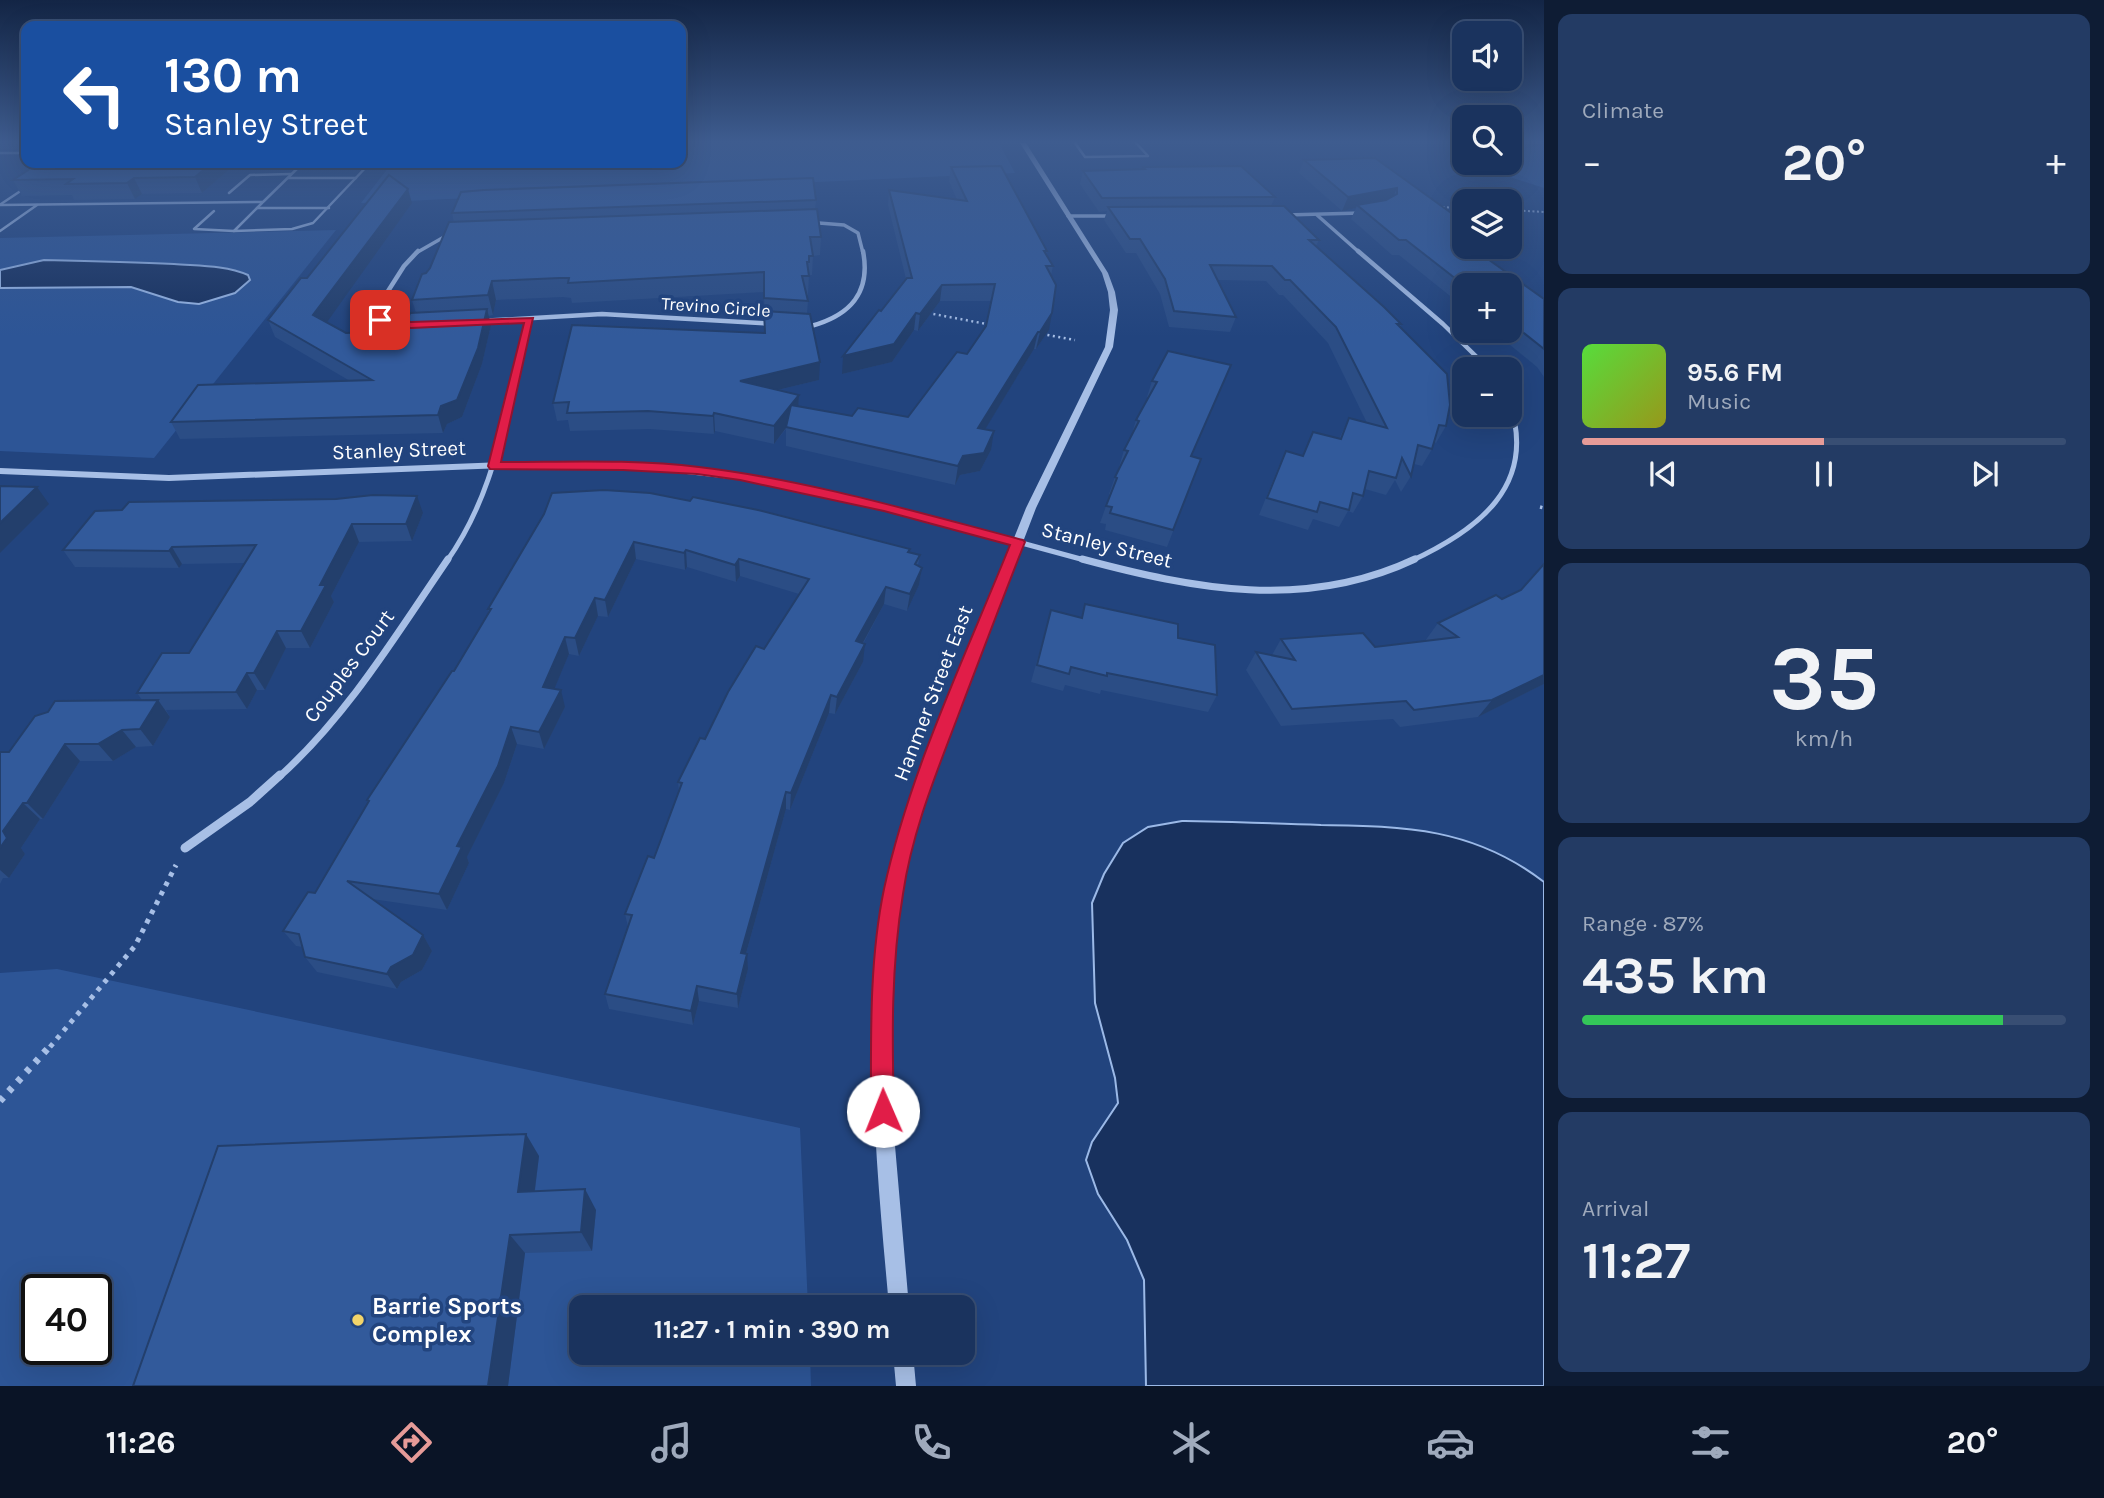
<!DOCTYPE html>
<meta charset="utf-8">
<style>
:root{--surface:#1a335e;--page:#233b64;--text:#f1f3f6;--muted:#9faabc;--line:#384e73;--accent:#e69b98}
body{margin:0;font-family:Karla,sans-serif;background:var(--page);color:var(--text);height:100vh;display:flex;flex-direction:column;font-size:26px;white-space:nowrap}
*{box-sizing:border-box;margin:0}
p{font-size:23px;color:var(--muted)}
.icon{flex:none;width:38px;height:38px;fill:none;stroke:currentColor;stroke-width:2;stroke-linecap:round;stroke-linejoin:round}
.map{position:relative;flex:1;overflow:hidden}
.sheet{display:flex;flex-direction:column;gap:14px;padding:14px;background:#0e1c34;width:560px}
.sheet>*{flex:none}
.top-card{position:absolute;left:21px;top:21px;width:665px;height:147px;border-radius:14px;box-shadow:0 7px 28px #0002,0 0 0 2px var(--line);background:#1a4fa0;color:#fff;overflow:hidden}
.tools{position:absolute;left:1452px;top:21px;display:grid;gap:14px}
.tools a{display:grid;place-items:center;width:70px;height:70px;border-radius:14px;background:var(--surface);box-shadow:0 7px 28px #0002,0 0 0 2px var(--line);font-size:35px}
.speed{position:absolute;left:21px;top:1274px;display:flex;gap:14px;font-size:35px;font-weight:700;text-align:center}
.speed>*{display:grid;place-content:center;width:91px;height:91px;border-radius:50%;background:var(--surface);box-shadow:0 7px 28px #0002,0 0 0 2px var(--line);line-height:1}
.speed .limit{border:4px solid #111;border-radius:10px;background:#fff;color:#111}
.pin{position:absolute;display:grid;place-items:center;width:60px;height:60px;color:#fff;margin:-30px;border-radius:14px;box-shadow:0 4px 10px #0006}
.me{position:absolute;width:77px;margin:-38px;rotate:359deg;stroke-linejoin:round;filter:drop-shadow(0 0 5px #0008)}
.turn{display:flex;align-items:center;gap:24px;height:147px;padding:0 28px;font-size:32px}
.turn .icon{width:91px;height:91px;stroke-width:2.5}
.turn b{display:block;font-size:49px;line-height:60px}
.big{font-size:52px;font-weight:700;line-height:1.1}
.sheet .widget{flex:1;display:flex;flex-direction:column;justify-content:center;gap:10px;min-width:0;padding:0 24px;border-radius:14px;background:var(--page)}
.sheet .dial{align-items:center;gap:0}
.dial b{font-size:91px;line-height:1}
.song{display:flex;align-items:center;gap:21px}
.cover{width:84px;height:84px;border-radius:10px;background:linear-gradient(135deg,hsl(110 70% 55%),hsl(60 70% 35%))}
.played{height:7px;border-radius:4px;background:linear-gradient(90deg,var(--accent) 50%,var(--line) 50%)}
.keys{display:flex;justify-content:space-around;direction:ltr}
.heat{display:flex;justify-content:space-between;align-items:center;font-size:38px;direction:ltr}
.charge{height:10px;border-radius:5px;background:linear-gradient(90deg,#34c759 87%,var(--line) 0)}
.trip{position:absolute;left:569px;top:1295px;width:406px;height:70px;border-radius:14px;background:var(--surface);box-shadow:0 7px 28px #0002,0 0 0 2px var(--line);font-weight:700;line-height:70px;text-align:center}
.dock{display:flex;height:112px;justify-content:space-around;align-items:center;background:#0a1426;color:var(--muted)}
.dock .icon{width:49px;height:49px}
.dock .on{color:var(--accent)}
.dock b{font-size:32px;color:var(--text)}
main{display:flex;flex:1;min-height:0}
.map>svg:first-child{display:block}
</style>
<main>
<div class="map">
<svg width="1544" height="1386" viewBox="0 0 1544 1386">
<rect width="100%" height="100%" fill="#22447e"/>
<!-- green -->
<g fill="#2d5596" fill-rule="evenodd">
<polygon points="681,143 999,143 1015,173 361,203 392,163 681,163"/>
<polygon points="1544,145 1544,188 1482,168 1473,163 1510,163 1510,154 1523,155 1527,148"/>
<polygon points="336,230 154,458 0,451 0,238"/>
<path d="M57,969L800,1128L808,1307H581V1353H810L811,1386H0V973ZM37,1290H96V1349H37Z"/>
</g>
<!-- water -->
<g fill="#18315e" stroke="#9bb9e7" stroke-width="2">
<path d="M44,260C87,261 130,262 174,264C198,266 225,265 248,275L250,280L235,293L199,304L178,302L131,287L0,288V270Z"/>
<path d="M1182,821C1228,822 1275,823 1321,825C1405,826 1474,828 1544,882V1386H1146L1144,1280L1127,1240L1098,1194L1086,1160L1092,1142L1118,1103L1115,1078L1095,1003L1092,903L1104,874L1123,843L1148,827Z"/>
</g>
<g fill="none" stroke-linecap="round" stroke-linejoin="round">
<!-- path-far4 -->
<g stroke="#a7bfe6" stroke-width="2" stroke-dasharray="2 2.5" stroke-linecap="butt">
<polyline points="1438,207 1465,208"/>
<polyline points="1510,210 1544,212"/>
</g>
<!-- path-far3 -->
<g stroke="#a7bfe6" stroke-width="2.5" stroke-dasharray="2 3.5" stroke-linecap="butt">
<polyline points="928,313 992,325"/>
<polyline points="1042,334 1075,340"/>
</g>
<!-- path-far2 -->
<polyline stroke="#a7bfe6" stroke-width="3.5" stroke-dasharray="2.5 4.5" stroke-linecap="butt" points="1540,507 1544,508"/>
<!-- path-far1 -->
<polyline stroke="#a7bfe6" stroke-width="5" stroke-dasharray="4.5 6" stroke-linecap="butt" points="50,1047 135,946 176,865"/>
<!-- path -->
<polyline stroke="#a7bfe6" stroke-width="7" stroke-dasharray="5 8" stroke-linecap="butt" points="0,1101 51,1045"/>
<!-- service -->
<g stroke="#a7bfe6" stroke-width="2.5">
<polyline points="1075,143 1085,157 1148,156 1136,143"/>
<polyline points="0,153 26,153"/>
<polyline points="288,178 356,178"/>
<polyline points="229,193 250,175 291,174"/>
<polyline points="262,203 234,231 292,229 313,223 370,163"/>
<polyline points="1,204 25,188"/>
<polyline points="0,205 263,202 303,163"/>
<polyline points="257,208 329,208"/>
<polyline points="214,211 194,229 234,231"/>
<polyline points="0,231 37,205"/>
</g>
<!-- minor-far4 -->
<g stroke="#a7bfe6" stroke-width="3.5">
<polyline points="1285,215 1361,213"/>
<polyline points="1317,215 1360,253"/>
<polyline points="1068,216 1112,216"/>
<polyline points="416,253 444,237 819,223 844,225 858,233 863,253"/>
</g>
<!-- minor-far3 -->
<g stroke="#a7bfe6" stroke-width="4.5">
<path d="M418,251L404,266L376,310L385,322L411,325L602,314L811,326C851,315 871,292 863,251"/>
<polyline points="1358,251 1443,324 1489,369"/>
<polyline points="513,389 530,320"/>
</g>
<!-- minor-far2 -->
<g stroke="#a7bfe6" stroke-width="5">
<polyline points="1018,542 1088,561"/>
<path d="M447,561C485,507 498,451 513,388"/>
<path d="M1411,561C1478,530 1537,486 1510,404"/>
</g>
<!-- minor-far1 -->
<g stroke="#a7bfe6" stroke-width="7">
<path d="M1082,559C1194,589 1305,611 1415,559"/>
<path d="M279,777C348,715 396,635 448,559"/>
</g>
<!-- minor -->
<polyline stroke="#a7bfe6" stroke-width="9" points="185,848 250,802 280,775"/>
<!-- tertiary -->
<g fill="#a7bfe6" fill-rule="evenodd">
<path d="M1020,143H1026L1108,273L1115,292L1118,310L1113,347L1036,508L930,784L900,891L894,949L889,1036L892,1111L909,1307H889C877,1170 862,1030 885,893C889,873 897,852 903,832C931,733 974,639 1012,544L884,511L740,480L660,471L528,467L169,481L0,474V468L169,475L528,461L660,465L740,474L885,505L1014,538L1026,508L1105,347L1110,310L1108,292L1102,273Z"/>
<polygon points="893,1353 913,1353 916,1386 896,1386"/>
</g>
</g>
<!-- wall -->
<g fill="#2b4d85">
<rect x="0" y="143" width="26" height="6"/>
<polygon points="1375,158 1465,223 1465,247 1482,247 1479,252 1544,299 1544,377 1537,367 1493,331 1510,331 1510,285 1465,285 1465,308 1399,255 1392,255 1351,219 1356,208 1342,211 1299,173 1304,160"/>
<polygon points="39,163 250,163 245,167 232,167 202,193 142,194 135,199 74,200 72,195 22,196 13,180"/>
<polygon points="951,167 1047,251 1046,254 1053,266 1051,275 1049,330 1036,349 1034,349 985,429 991,450 980,471 960,475 955,485 786,446 786,429 774,444 715,431 714,434 650,429 570,431 568,420 557,421 553,403 765,333 764,292 572,303 571,298 563,297 496,300 493,315 488,316 491,325 482,364 462,417 447,424 443,433 180,439 171,422 350,381 275,337 268,320 307,278 412,203 326,322 346,333 403,330 416,313 412,300 426,273 430,268 454,222 452,213 816,200 815,209 821,237 820,255 813,256 812,275 809,275 808,295 807,295 808,301 807,314 819,380 778,390 799,395 798,407 852,416 908,417 967,354 986,326 992,301 940,301 918,331 914,330 892,362 842,374 881,311 906,279 888,205 889,190 957,200 949,181"/>
<polygon points="1143,167 1275,197 1271,206 1319,240 1316,246 1401,324 1400,327 1446,426 1436,443 1434,442 1432,449 1422,466 1414,464 1411,476 1401,492 1395,480 1386,495 1365,489 1363,496 1353,513 1348,511 1339,527 1313,519 1308,530 1259,515 1278,468 1286,451 1302,456 1313,432 1339,439 1349,418 1367,423 1328,343 1283,295 1279,295 1266,281 1218,280 1236,317 1230,332 1169,327 1160,294 1136,253 1126,253 1104,220 1107,211 1099,212 1080,184 1083,171 1142,169"/>
<polygon points="1231,365 1191,456 1201,459 1167,547 1105,530 1106,524 1100,523 1110,495 1109,494 1115,477 1120,467 1119,467 1124,450 1131,437 1136,420 1148,397 1147,397 1152,381"/>
<polygon points="423,513 412,541 359,542 331,596 334,602 310,648 286,648 265,690 257,690 247,709 166,710 170,717 153,746 136,747 113,761 80,761 43,819 40,819 21,848 25,854 9,878 3,878 0,884 0,752 9,752 142,700 137,693 189,653 245,563 182,564 179,568 75,567 63,550"/>
<polygon points="544,514 910,549 909,552 920,555 918,565 922,568 919,585 907,611 884,604 863,644 863,662 835,714 829,713 790,810 786,809 746,954 748,969 738,1008 699,1001 693,1025 609,1009 605,994 628,927 625,914 654,858 679,791 678,782 799,594 740,576 736,582 687,567 685,570 636,559 608,617 598,616 579,656 569,654 554,689 565,707 544,749 517,744 504,783 467,857 469,863 447,910 372,899 423,935 432,951 422,970 401,982 397,989 317,972 305,957 303,947 296,946 283,931 315,893 368,803 367,800 454,671 489,613 488,609"/>
<polygon points="1544,564 1544,684 1478,717 1400,727 1393,719 1281,726 1246,670 1256,652 1272,655 1281,639 1375,647 1426,641 1425,641 1438,623 1502,599 1521,590"/>
<polygon points="1085,604 1178,638 1217,695 1208,712 1101,690 1100,694 1065,685 1063,691 1031,682 1046,628 1081,618"/>
<polygon points="539,1156 535,1191 596,1210 592,1251 525,1253 508,1386 133,1386"/>
</g>
<!-- shaded-wall -->
<g fill="#233f6c">
<polygon points="212,163 230,163 232,167 202,193 195,177"/>
<polygon points="134,178 142,194 135,199 127,183"/>
<polygon points="1397,188 1391,202 1357,205 1356,208 1342,211 1348,197"/>
<polygon points="408,189 412,203 320,332 313,315"/>
<polygon points="492,281 496,300 493,315 488,295"/>
<polygon points="942,285 940,301 918,331 920,314"/>
<polygon points="487,309 491,325 482,364 462,417 447,424 443,433 438,415"/>
<polygon points="916,313 914,330 892,362 842,374 843,356"/>
<polygon points="1052,313 1049,330 1036,349 1040,332"/>
<polygon points="1038,332 1034,349 975,446 978,428"/>
<polygon points="820,362 819,380 740,399 740,381"/>
<polygon points="799,395 798,412 774,444 774,426"/>
<polygon points="714,413 715,431 714,434 713,416"/>
<polygon points="994,431 991,450 980,471 960,475 955,485 958,466 963,456"/>
<polygon points="37,487 49,504 0,553 0,523"/>
<polygon points="417,496 423,513 412,541 406,524"/>
<polygon points="352,524 359,542 331,596 334,602 310,648 301,631 320,585"/>
<polygon points="634,542 636,559 608,617 605,600"/>
<polygon points="172,547 182,564 179,568 169,551"/>
<polygon points="686,550 687,567 685,570 684,553"/>
<polygon points="739,559 740,576 736,582 735,565"/>
<polygon points="922,568 919,585 907,611 910,594"/>
<polygon points="886,587 884,604 854,659 856,641"/>
<polygon points="595,598 598,616 579,656 575,638"/>
<polygon points="277,631 286,648 265,690 254,673"/>
<polygon points="565,637 569,654 548,704 543,687"/>
<polygon points="865,644 863,662 835,714 837,697"/>
<polygon points="247,673 257,690 247,709 236,692"/>
<polygon points="1544,675 1544,684 1478,717 1492,700"/>
<polygon points="561,690 565,707 544,749 539,732"/>
<polygon points="831,695 829,713 790,810 791,793"/>
<polygon points="158,700 170,717 153,746 140,729"/>
<polygon points="511,727 517,744 504,783 467,857 469,863 447,910 439,894 457,846"/>
<polygon points="122,730 136,747 113,761 98,744"/>
<polygon points="65,744 80,761 43,819 27,803"/>
<polygon points="786,792 786,809 742,968 741,953"/>
<polygon points="23,803 40,819 21,848 25,854 9,878 0,870 0,848 3,831"/>
<polygon points="423,935 432,951 422,970 401,982 397,989 387,974 391,967"/>
<polygon points="747,954 748,969 738,1008 737,994"/>
<polygon points="697,986 699,1001 693,1025 691,1011"/>
<polygon points="526,1134 539,1156 532,1212 518,1192"/>
<polygon points="585,1189 596,1210 592,1251 581,1232"/>
<polygon points="510,1235 525,1253 508,1386 488,1386"/>
</g>
<!-- building -->
<g fill="#325a9b" stroke="#233f6c" stroke-width="2">
<polygon points="1375,158 1465,223 1465,239 1460,239 1465,242 1465,247 1471,247 1544,299 1544,349 1510,322 1510,285 1465,285 1465,286 1406,240 1399,240 1357,205 1386,200 1397,194 1397,188 1348,197 1304,160"/>
<polygon points="39,163 212,163 195,177 134,178 127,183 66,184 73,179 13,180"/>
<polygon points="1001,166 1047,251 1044,251 1053,266 1046,266 1056,285 1052,313 1040,332 1038,332 978,428 994,431 984,453 963,456 958,466 786,427 791,405 852,416 858,408 908,417 957,352 967,354 986,326 995,284 942,285 920,314 916,313 894,344 843,356 879,310 881,311 907,278 912,278 889,190 967,201 951,167"/>
<polygon points="1241,166 1275,197 1102,198 1083,171 1145,169 1143,167"/>
<polygon points="389,175 408,189 313,315 346,333 403,330 410,313 487,309 478,348 457,400 441,406 438,415 171,422 198,385 372,380 268,320 301,278 307,278"/>
<polygon points="813,178 816,200 452,213 461,192 484,190"/>
<polygon points="1284,206 1319,240 1309,240 1384,307 1401,324 1397,324 1447,374 1450,405 1446,426 1439,425 1432,449 1418,445 1411,476 1402,458 1396,478 1369,471 1363,496 1353,493 1349,510 1320,502 1317,512 1267,498 1286,451 1303,456 1313,432 1341,439 1349,418 1387,428 1336,327 1290,280 1285,280 1272,266 1210,265 1236,317 1174,311 1165,279 1140,239 1130,239 1108,207"/>
<polygon points="817,209 821,237 810,237 813,256 809,256 809,262 807,262 809,276 802,276 808,301 764,298 764,272 568,283 569,278 560,278 492,281 488,295 412,300 422,274 426,273 430,268 449,222"/>
<polygon points="764,311 810,314 820,362 740,381 799,395 774,426 714,413 713,416 648,411 567,413 569,402 553,403 572,325 765,333"/>
<polygon points="1168,351 1231,365 1191,456 1201,459 1173,530 1110,513 1112,507 1106,506 1117,478 1115,477 1128,451 1124,450 1139,421 1136,420 1157,382 1152,381"/>
<polygon points="0,486 37,487 0,523"/>
<polygon points="604,490 650,493 690,501 693,497 758,510 910,549 908,552 920,555 915,564 922,568 910,594 886,587 856,641 865,644 837,697 831,695 791,793 786,792 741,953 747,954 737,994 697,986 691,1011 605,994 632,915 625,914 648,856 654,858 682,783 678,782 700,738 705,739 728,692 756,646 764,649 809,579 739,559 735,565 686,550 684,553 634,542 605,600 595,598 575,638 565,637 543,687 561,690 539,732 511,727 498,766 457,846 462,847 439,894 347,881 423,935 413,955 391,967 387,974 305,957 299,934 283,931 308,892 315,893 369,801 367,800 452,671 454,671 491,609 488,609 544,514 552,493"/>
<polygon points="373,495 417,496 406,524 352,524 320,585 326,585 301,631 277,631 254,673 247,673 236,692 137,693 162,653 189,653 256,545 172,547 169,551 63,550 95,511 122,510 129,502 336,499"/>
<polygon points="1544,564 1544,675 1492,700 1414,710 1406,701 1292,709 1256,652 1295,660 1281,639 1363,633 1375,647 1458,637 1438,623 1496,595 1502,599 1521,590"/>
<polygon points="1085,604 1178,624 1178,638 1215,645 1217,695 1107,673 1107,676 1071,667 1069,674 1037,665 1051,610 1082,618"/>
<polygon points="158,700 140,729 122,730 98,744 65,744 27,803 23,803 3,831 7,838 0,848 0,752 9,752 35,716 48,712 55,701"/>
<polygon points="526,1134 518,1192 585,1189 581,1232 510,1235 488,1386 133,1386 218,1146"/>
</g>
<!-- sky -->
<linearGradient id="sky" x2="0" y2="1"><stop stop-color="#132545"/><stop offset="0.42" stop-color="#3e5c8f"/><stop offset="1" stop-color="#3e5c8f" stop-opacity="0"/></linearGradient>
<rect width="1544" height="337" fill="url(#sky)"/>
<!-- route -->
<path fill="#e11d48" stroke="#92132f" stroke-width="2" d="M380,317L411,322L533,318L501,462C567,462 634,459 699,467C808,480 916,512 1023,540L1025,542C1002,600 980,658 958,716C936,774 912,832 903,894C891,966 892,1038 894,1111L891,1119L883,1122L874,1119L871,1111C871,1038 869,961 884,889C910,770 965,657 1010,545L884,511L740,480L697,474L623,470L490,469L488,466L524,323L411,328L377,322L375,320Z"/>
<!-- markers -->
<circle fill="#f2d46a" stroke="#22447e" stroke-width="2.5" cx="358" cy="1320" r="7"/>
<g text-anchor="middle" stroke-width="7" stroke-linejoin="round" paint-order="stroke">
<!-- far-street labels -->
<g font-size="18" fill="#fff" stroke="#22447e">
<text transform="translate(716 307) rotate(4)" y="6">Trevino Circle</text>
</g>
<!-- street labels -->
<g font-size="21" fill="#fff" stroke="#22447e">
<text transform="translate(399 450) rotate(-2)" y="7">Stanley Street</text>
<text transform="translate(1107 545) rotate(14)" y="7">Stanley Street</text>
<text transform="translate(349 666) rotate(-53)" y="7">Couples Court</text>
<text transform="translate(933 693) rotate(-69)" y="7">Hanmer Street East</text>
</g>
<!-- near-poi labels -->
<g font-size="24" font-weight="bold" fill="#fff" stroke="#22447e" text-anchor="start">
<text x="372" y="1314">Barrie Sports<tspan x="372" dy="28">Complex</tspan></text>
</g>
</g>
</svg>
<div class="tools">
<a><svg class="icon" aria-label="sound" viewBox="0 0 24 24"><path d="M4 9h4l5-4v14l-5-4H4zM17 9q2 3 0 6"/></svg></a>
<a><svg class="icon" aria-label="search" viewBox="0 0 24 24"><circle cx="10" cy="10" r="6"/><path d="M15 15l6 6"/></svg></a>
<a><svg class="icon" aria-label="layers" viewBox="0 0 24 24"><path d="M12 4l9 5-9 5-9-5zM3 14l9 5 9-5"/></svg></a>
<a>+</a>
<a>−</a>
</div>
<div class="speed"><div class="limit">40</div></div>
<div class="pin" style="left:380px;top:320px;background:#d93025"><svg class="icon" aria-label="arrive" viewBox="0 0 24 24"><path d="M6 21V4h12l-3 4 3 4H6"/></svg></div>
<svg class="me" style="left:883px;top:1111px" viewBox="-20 -20 40 40"><circle r="19" fill="#fff"/><path d="M0-13L10 11 0 6-10 11z" fill="#e11d48"/></svg>
<div class="trip">11:27 · 1 min · 390 m</div>
<div class="top-card">
<div class="turn"><svg class="icon" aria-label="left" viewBox="0 0 24 24"><path d="M17 20v-9H6M10 6l-5 5 5 5"/></svg><div><b>130 m</b>Stanley Street</div></div>
</div>
</div>
<section class="sheet">
<div class="widget"><p>Climate</p>
<div class="heat"><a>−</a><b class="big">20°</b><a>+</a></div>
</div>
<div class="widget">
<div class="song"><i class="cover"></i><div><b>95.6 FM</b><p>Music</p></div></div>
<div class="played"></div>
<div class="keys"><svg class="icon" aria-label="previous" viewBox="0 0 24 24"><path d="M18 5L8 12l10 7zM5 5v14"/></svg><svg class="icon" aria-label="pause" viewBox="0 0 24 24"><path d="M8 5v14M16 5v14"/></svg><svg class="icon" aria-label="next" viewBox="0 0 24 24"><path d="M6 5l10 7-10 7zM19 5v14"/></svg></div>
</div>
<div class="widget dial"><b>35</b><p>km/h</p></div>
<div class="widget"><p>Range · 87%</p><b class="big">435 km</b><div class="charge"></div></div>
<div class="widget"><p>Arrival</p><b class="big">11:27</b></div>
</section>
</main>
<nav class="dock">
<b>11:26</b>
<svg class="icon on" aria-label="directions" viewBox="0 0 24 24"><path d="M12 3l9 9-9 9-9-9zM9 14v-3h6M13 9l2 2-2 2"/></svg>
<svg class="icon" aria-label="music" viewBox="0 0 24 24"><path d="M9 18V5l10-2v13"/><circle cx="6" cy="18" r="3"/><circle cx="16" cy="16" r="3"/></svg>
<svg class="icon" aria-label="phone" viewBox="0 0 24 24"><path d="M5 4h4l2 5-3 2q2 4 5 5l2-3 5 2v4C11 20 4 13 5 4z"/></svg>
<svg class="icon" aria-label="climate" viewBox="0 0 24 24"><path d="M12 3v18M4 7l16 10M4 17L20 7"/></svg>
<svg class="icon" aria-label="car" viewBox="0 0 24 24"><path d="M5 17H2v-5l4-1 3-4h7l3 4 3 1v5h-3M9 17h6M6 11h13"/><circle cx="7" cy="17" r="2"/><circle cx="17" cy="17" r="2"/></svg>
<svg class="icon" aria-label="filters" viewBox="0 0 24 24"><path d="M4 7h16M4 17h16"/><circle cx="9" cy="7" r="2"/><circle cx="15" cy="17" r="2"/></svg>
<b>20°</b>
</nav>
